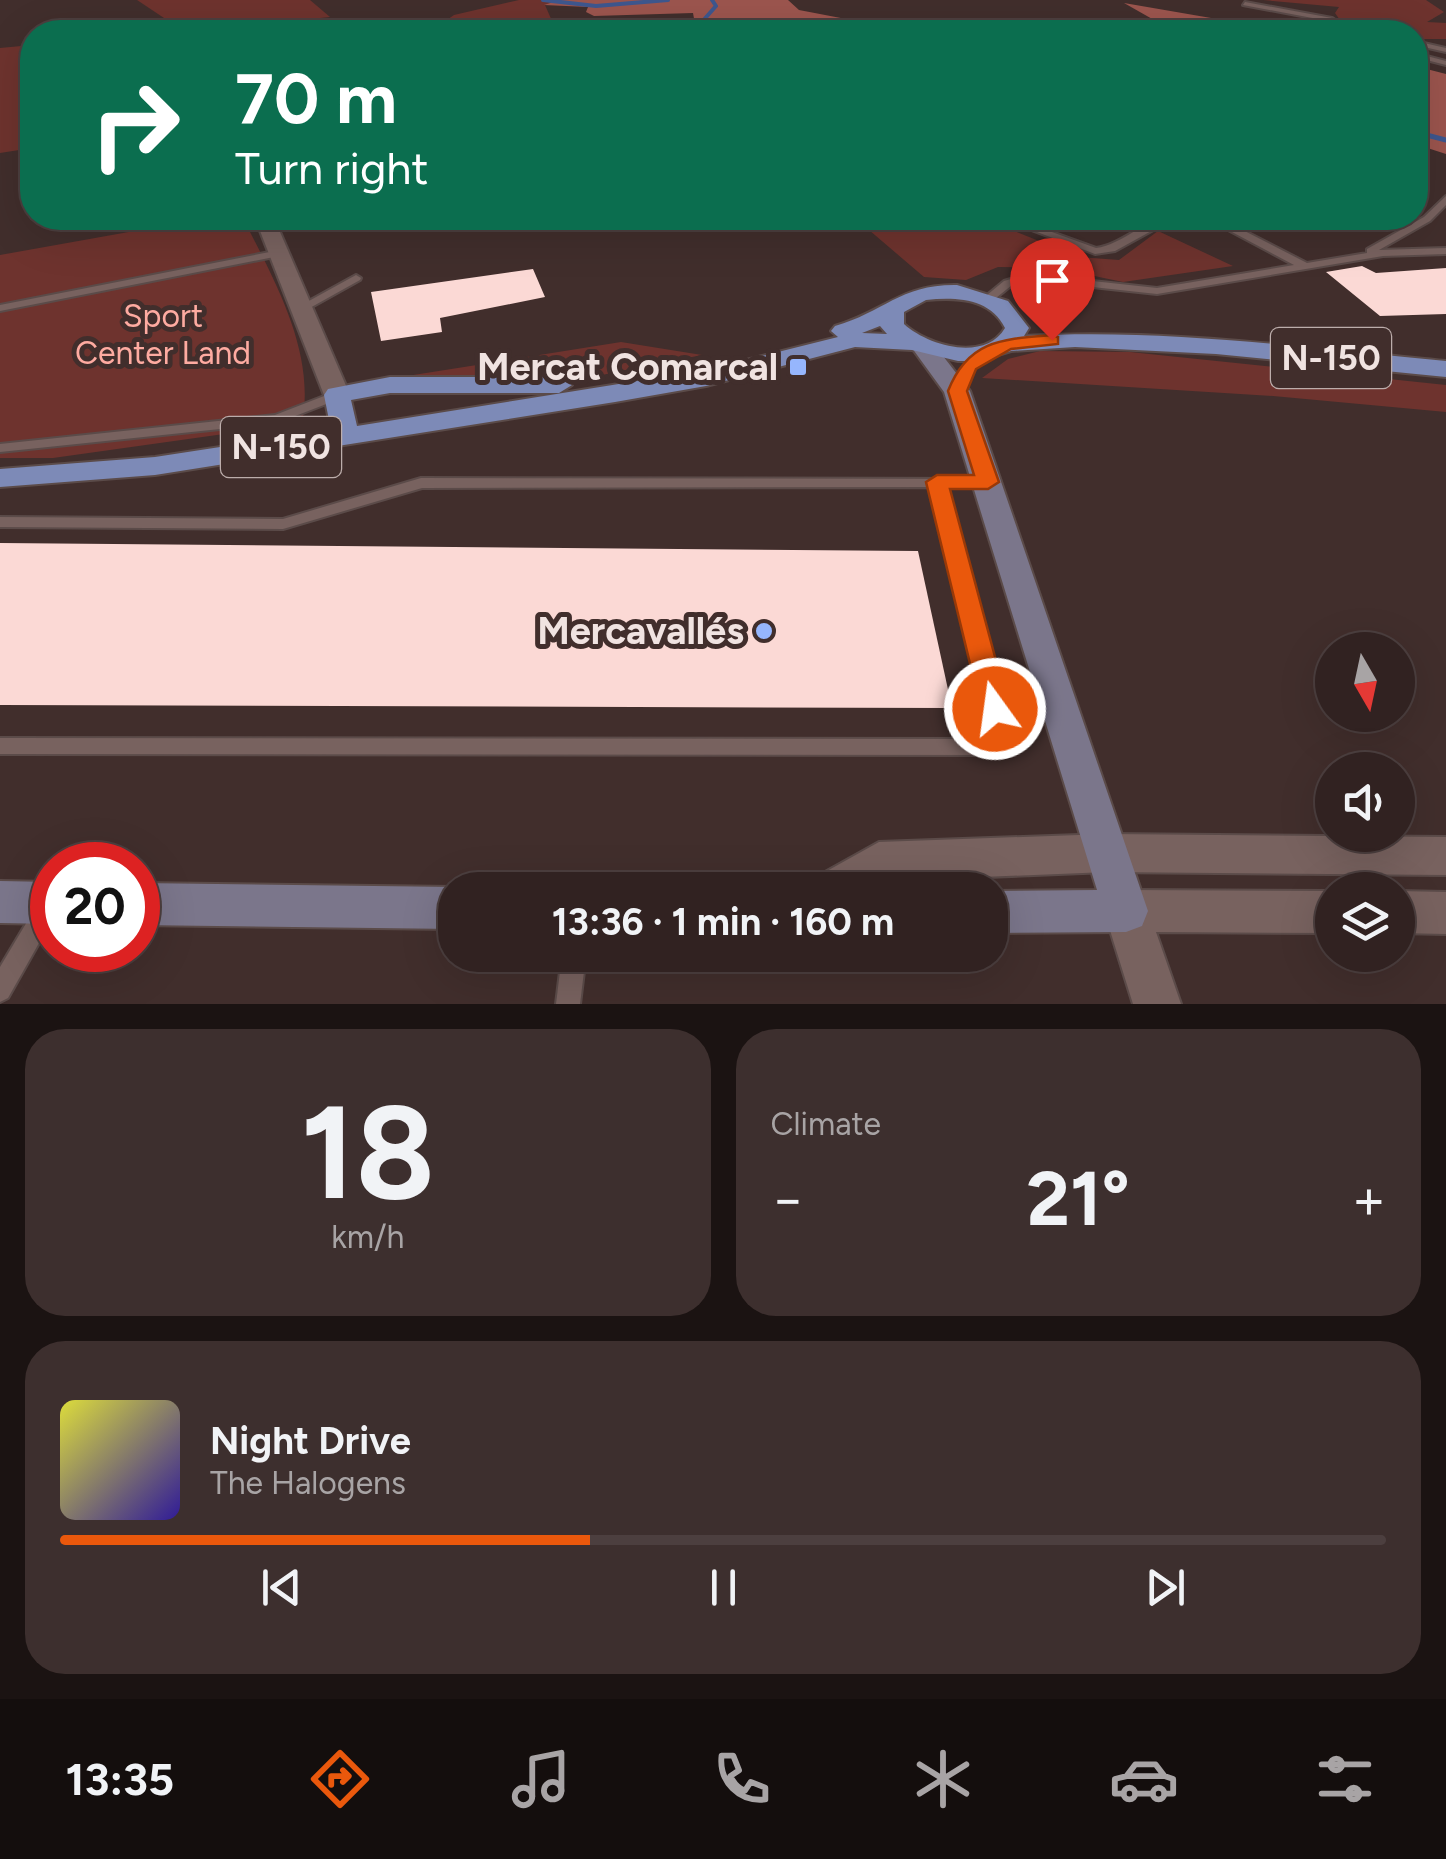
<!DOCTYPE html>
<meta charset="utf-8">
<style>
:root{--surface:#312221;--page:#3d2f2e;--text:#f1f3f6;--muted:#a8a4a5;--line:#4c3f3f;--accent:#ea580c}
body{margin:0;font-family:Figtree,sans-serif;background:var(--page);color:var(--text);height:100vh;display:flex;flex-direction:column;font-size:38px;white-space:nowrap}
*{box-sizing:border-box;margin:0}
p{font-size:32px;color:var(--muted)}
.icon{flex:none;width:55px;height:55px;fill:none;stroke:currentColor;stroke-width:2;stroke-linecap:round;stroke-linejoin:round}
.map{position:relative;height:1004px;overflow:hidden}
.side{display:flex;flex-direction:column;gap:25px;padding:25px;background:#1b1312;flex:1}
.side>*{flex:none}
.banner{position:absolute;left:20px;top:20px;width:1408px;height:210px;border-radius:40px;box-shadow:0 10px 40px #0002,0 0 0 2px var(--line);background:#0b6e4f;color:#fff;overflow:hidden}
.needle{width:65px;rotate:171deg}
.tools{position:absolute;left:1315px;top:632px;display:grid;gap:20px}
.tools a{display:grid;place-items:center;width:100px;height:100px;border-radius:50%;background:var(--surface);box-shadow:0 10px 40px #0002,0 0 0 2px var(--line);font-size:50px}
.speed{position:absolute;left:30px;top:842px;display:flex;gap:20px;font-size:50px;font-weight:700;text-align:center}
.speed>*{display:grid;place-content:center;width:130px;height:130px;border-radius:50%;background:var(--surface);box-shadow:0 10px 40px #0002,0 0 0 2px var(--line);line-height:1}
.speed .limit{border:15px solid #d22;background:#fff;color:#111}
.pin{position:absolute;display:grid;place-items:center;width:85px;height:85px;color:#fff;margin:-102px -42px;border-radius:50% 50% 50% 0;rotate:-45deg;box-shadow:0 0 10px #0007}
.pin .icon{rotate:45deg}
.me{position:absolute;width:110px;margin:-55px;rotate:346deg;stroke-linejoin:round;filter:drop-shadow(0 0 8px #0008)}
.turn{display:flex;align-items:center;gap:35px;height:210px;padding:0 50px;font-size:45px}
.turn .icon{width:130px;height:130px;stroke-width:2.5}
.turn b{display:block;font-size:70px;line-height:85px}
.big{font-size:75px;font-weight:700;line-height:1.1}
.side .card{flex:1;display:flex;flex-direction:column;justify-content:center;gap:15px;min-width:0;padding:0 35px;border-radius:40px;background:var(--page)}
.side .dial{align-items:center;gap:0}
.dial b{font-size:130px;line-height:1}
.song{display:flex;align-items:center;gap:30px}
.cover{width:120px;height:120px;border-radius:15px;background:linear-gradient(135deg,hsl(60 70% 55%),hsl(250 70% 35%))}
.played{height:10px;border-radius:5px;background:linear-gradient(90deg,var(--accent) 40%,var(--line) 40%)}
.keys{display:flex;justify-content:space-around;direction:ltr}
.heat{display:flex;justify-content:space-between;align-items:center;font-size:55px;direction:ltr}
.side .tiles{flex:1;display:grid;gap:25px;grid-template-columns:1fr 1fr}
.card:last-child{grid-column:span 2}
.trip{position:absolute;left:438px;top:872px;width:570px;height:100px;border-radius:40px;background:var(--surface);box-shadow:0 10px 40px #0002,0 0 0 2px var(--line);font-weight:700;line-height:100px;text-align:center}
.dock{display:flex;height:160px;justify-content:space-around;align-items:center;background:#140e0d;color:var(--muted)}
.dock .icon{width:70px;height:70px}
.dock .active{color:var(--accent)}
.dock b{font-size:45px;color:var(--text)}
.map>svg:first-child{display:block}
</style>
<div class="map">
<svg width="1446" height="1004" viewBox="0 0 1446 1004">
<rect width="100%" height="100%" fill="#412e2c"/>
<!-- green -->
<g fill="#6e332e">
<polygon points="137,0 310,0 330,17 185,32"/>
<path d="M519,0H559L545,5L552,21L573,27L695,24C670,34 573,39 545,32C522,27 525,17 494,18L484,32L375,29L441,24L454,15Z"/>
<path d="M1263,0H1426L1444,12L1427,22L1446,23V39H1415V32H1292L1252,22C1282,18 1310,27 1340,20L1335,13L1339,7Z"/>
<polygon points="32,45 32,148 0,153 0,48"/>
<path d="M207,218H243C274,280 316,352 302,423L53,458H0V255Z"/>
<polygon points="855,218 982,218 1079,257 1119,260 1158,231 1233,266 1123,282 1056,268 998,267 966,280 924,277"/>
<polygon points="621,342 702,355 602,375 407,376"/>
<polygon points="1040,351 1130,352 1446,385 1446,412 1273,396 982,378 1008,359"/>
</g>
<!-- forest -->
<g fill="#9c554e">
<polygon points="559,0 788,0 799,10 846,19 1154,20 1124,3 1292,32 674,32 695,24 693,13 594,16 586,12 588,7 544,5"/>
<polygon points="1415,66 1446,74 1446,154 1415,144"/>
</g>
<g fill="none" stroke-linecap="round" stroke-linejoin="round">
<!-- stream-far1 -->
<g stroke="#3e578e" stroke-width="4">
<polyline points="543,0 596,6 668,0"/>
<polyline points="693,32 716,6 712,0"/>
<polyline points="1044,32 1203,25 1225,32"/>
</g>
<!-- stream -->
<polyline stroke="#3e578e" stroke-width="5" points="1415,132 1446,140"/>
</g>
<!-- building -->
<g fill="#fbd9d5">
<polygon points="1362,266 1376,273 1446,268 1446,314 1380,316 1326,272"/>
<polygon points="533,269 545,297 440,318 442,332 381,341 371,292"/>
<polygon points="0,543 918,551 952,708 0,705"/>
</g>
<g fill="none" stroke-linecap="round" stroke-linejoin="round">
<defs>
<g id="lane">
<polygon points="1245,2 1332,18 1335,20 1326,21 1324,24 1276,24 1268,32 1265,30 1274,20 1323,20 1243,5"/>
<polygon points="1415,41 1446,48 1446,52 1415,45"/>
<polygon points="1415,53 1446,61 1446,65 1415,57"/>
<polygon points="1446,196 1446,205 1430,221 1379,250 1446,248 1446,254 1383,256 1157,294 1028,280 1012,285 991,302 983,302 981,300 1004,281 1028,274 1157,288 1294,265 1217,224 1195,220 1193,218 1223,220 1307,263 1367,253 1367,249 1424,217"/>
<path d="M1000,218H1013L1096,248C1124,244 1147,216 1175,218L1115,251L1095,254Z"/>
<polygon points="280,250 284,251 284,255 0,311 0,305"/>
<polygon points="356,275 361,278 360,280 308,309 304,310 298,307"/>
<polygon points="337,391 342,392 344,395 342,398 277,423 0,452 0,444 275,415"/>
<polygon points="421,478 992,479 994,482 987,486 946,487 1015,747 1012,753 1005,755 0,754 0,738 993,739 931,487 422,488 283,529 0,527 0,517 283,519"/>
<polygon points="48,896 52,898 52,920 8,998 0,1002 0,967 40,900"/>
<polygon points="562,955 586,955 580,1004 556,1004"/>
</g>
<g id="street">
<polygon points="171,27 179,32 166,32"/>
<polygon points="255,218 274,218 350,395 346,401 337,403 324,395"/>
<polygon points="1107,834 1446,837 1446,875 1107,872 886,881 872,890 812,890 818,876 879,842"/>
<polygon points="1126,890 1332,891 1332,933 1156,932 1181,1004 1133,1004 1104,911 1110,896"/>
<polygon points="1398,891 1446,892 1446,934 1398,933"/>
</g>
<g id="secondary">
<polygon points="924,341 933,343 970,391 1148,911 1142,926 1126,932 990,933 990,891 1097,890 944,392 912,348"/>
<polygon points="0,881 52,882 52,924 0,923"/>
<polygon points="138,883 455,887 463,890 455,890 455,929 138,925"/>
</g>
<path id="primary" d="M957,285L1008,301L1029,328L1024,336C1165,328 1307,348 1446,361V377L1216,354L1075,347L1011,351L978,361H958L912,350L855,347L706,386L615,402L155,475L0,487V469L155,457L331,430L324,395L328,389L390,377H559L572,385L559,393H390L351,400L357,426L706,370L838,337L831,331L835,326C884,312 901,284 957,285ZM926,300C956,297 990,298 1005,328C985,362 928,346 904,324V312ZM880,326L887,334L862,333Z"/>
</defs>
<!-- lane casing -->
<use href="#lane" stroke="#5b4b49" stroke-width="4"/>
<!-- street casing -->
<use href="#street" stroke="#5b4b49" stroke-width="4"/>
<!-- secondary casing -->
<use href="#secondary" stroke="#5b4b49" stroke-width="4"/>
<!-- primary casing -->
<use href="#primary" stroke="#5b4b49" stroke-width="4"/>
<!-- lane -->
<use href="#lane" fill="#78625f" fill-rule="evenodd"/>
<!-- street -->
<use href="#street" fill="#78625f" fill-rule="evenodd"/>
<!-- secondary -->
<use href="#secondary" fill="#7b768b" fill-rule="evenodd"/>
<!-- primary -->
<use href="#primary" fill="#7d8ab7" fill-rule="evenodd"/>
</g>
<!-- route -->
<path fill="#ea580c" stroke="#983908" stroke-width="2.5" d="M1052,335L1058,337V344L1011,349L976,369L967,391L999,482L988,489H950L1009,709L1005,717H985L981,709L926,482L937,475H974L948,391C968,340 1002,339 1052,335Z"/>
<!-- markers -->
<g fill="#96b6fd" stroke="#412e2c" stroke-width="4">
<rect x="788" y="357" width="20" height="20" rx="5"/>
<circle cx="764" cy="631" r="10"/>
</g>
<g text-anchor="middle" stroke-width="10" stroke-linejoin="round" paint-order="stroke">
<!-- far-park labels -->
<g font-size="32" fill="#feaba1" stroke="#412e2c">
<text x="163" y="327">Sport<tspan x="163" dy="37">Center Land</tspan></text>
</g>
<!-- shield labels -->
<g fill="#412e2c" stroke="#bcadab" stroke-width="2.5">
<rect x="1271" y="328" width="120" height="60" rx="8"/>
<rect x="221" y="417" width="120" height="60" rx="8"/>
</g>
<g font-size="35" font-weight="bold" fill="#f0e3e1">
<text x="1331" y="370">N-150</text>
<text x="281" y="459">N-150</text>
</g>
<!-- poi labels -->
<g font-size="38" font-weight="bold" fill="#f0e3e1" stroke="#412e2c" text-anchor="end">
<text x="778" y="380">Mercat Comarcal</text>
<text x="744" y="644">Mercavallés</text>
</g>
</g>
</svg>
<div class="tools">
<a><svg class="needle" viewBox="-14 -14 28 28"><path d="M0-13l5 13h-10z" fill="#e53935"/><path d="M0 13l5-13h-10z" fill="#a8a4a5"/></svg></a>
<a><svg class="icon" aria-label="sound" viewBox="0 0 24 24"><path d="M4 9h4l5-4v14l-5-4H4zM17 9q2 3 0 6"/></svg></a>
<a><svg class="icon" aria-label="layers" viewBox="0 0 24 24"><path d="M12 4l9 5-9 5-9-5zM3 14l9 5 9-5"/></svg></a>
</div>
<div class="speed"><div class="limit">20</div></div>
<div class="pin" style="left:1052px;top:340px;background:#d93025"><svg class="icon" aria-label="arrive" viewBox="0 0 24 24"><path d="M6 21V4h12l-3 4 3 4H6"/></svg></div>
<svg class="me" style="left:995px;top:709px" viewBox="-20 -20 40 40"><circle r="17" fill="#ea580c" stroke="#fff" stroke-width="3"/><path d="M0-11L8 9 0 5-8 9z" fill="#fff"/></svg>
<div class="trip">13:36 · 1 min · 160 m</div>
<div class="banner">
<div class="turn"><svg class="icon" aria-label="right" viewBox="0 0 24 24"><path d="M7 20v-9h11M14 6l5 5-5 5"/></svg><div><b>70 m</b>Turn right</div></div>
</div>
</div>
<section class="side">
<div class="tiles">
<div class="card dial"><b>18</b><p>km/h</p></div>
<div class="card"><p>Climate</p>
<div class="heat"><a>−</a><b class="big">21°</b><a>+</a></div>
</div>
<div class="card">
<div class="song"><i class="cover"></i><div><b>Night Drive</b><p>The Halogens</p></div></div>
<div class="played"></div>
<div class="keys"><svg class="icon" aria-label="previous" viewBox="0 0 24 24"><path d="M18 5L8 12l10 7zM5 5v14"/></svg><svg class="icon" aria-label="pause" viewBox="0 0 24 24"><path d="M8 5v14M16 5v14"/></svg><svg class="icon" aria-label="next" viewBox="0 0 24 24"><path d="M6 5l10 7-10 7zM19 5v14"/></svg></div>
</div>
</div>
</section>
<nav class="dock">
<b>13:35</b>
<svg class="icon active" aria-label="directions" viewBox="0 0 24 24"><path d="M12 3l9 9-9 9-9-9zM9 14v-3h6M13 9l2 2-2 2"/></svg>
<svg class="icon" aria-label="music" viewBox="0 0 24 24"><path d="M9 18V5l10-2v13"/><circle cx="6" cy="18" r="3"/><circle cx="16" cy="16" r="3"/></svg>
<svg class="icon" aria-label="phone" viewBox="0 0 24 24"><path d="M5 4h4l2 5-3 2q2 4 5 5l2-3 5 2v4C11 20 4 13 5 4z"/></svg>
<svg class="icon" aria-label="climate" viewBox="0 0 24 24"><path d="M12 3v18M4 7l16 10M4 17L20 7"/></svg>
<svg class="icon" aria-label="car" viewBox="0 0 24 24"><path d="M5 17H2v-5l4-1 3-4h7l3 4 3 1v5h-3M9 17h6M6 11h13"/><circle cx="7" cy="17" r="2"/><circle cx="17" cy="17" r="2"/></svg>
<svg class="icon" aria-label="filters" viewBox="0 0 24 24"><path d="M4 7h16M4 17h16"/><circle cx="9" cy="7" r="2"/><circle cx="15" cy="17" r="2"/></svg>
</nav>
